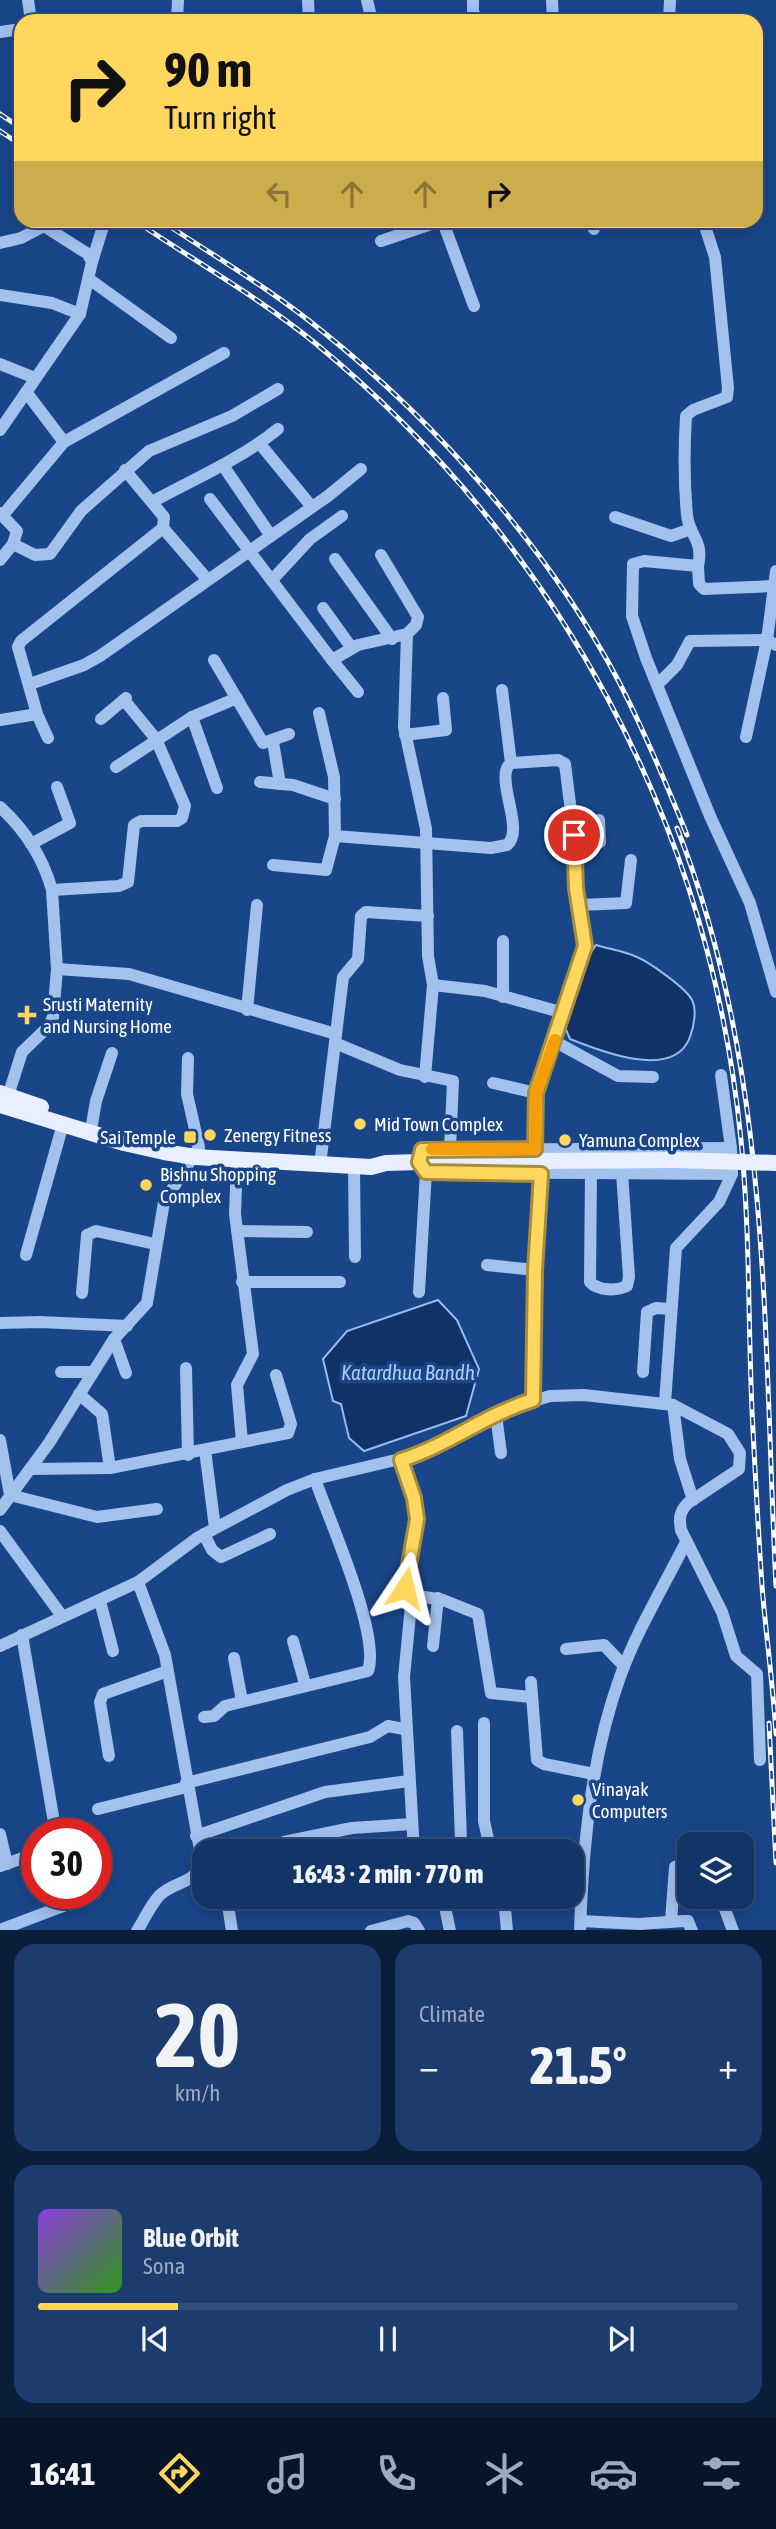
<!DOCTYPE html>
<meta charset="utf-8">
<style>
:root{--surface:#133467;--page:#1c3c6d;--text:#f1f3f6;--muted:#9daac0;--line:#324f7b;--accent:#ffd75e}
body{margin:0;font-family:"Asap Condensed",sans-serif;background:var(--page);color:var(--text);height:100vh;display:flex;flex-direction:column;font-size:26px;white-space:nowrap}
*{box-sizing:border-box;margin:0}
p{font-size:23px;color:var(--muted)}
.icon{flex:none;width:38px;height:38px;fill:none;stroke:currentColor;stroke-width:2;stroke-linecap:round;stroke-linejoin:round}
.map{position:relative;height:1930px;overflow:hidden}
.panel{display:flex;flex-direction:column;gap:14px;padding:14px;background:#0a1d39;flex:1}
.panel>*{flex:none}
.top-card{position:absolute;left:14px;top:14px;width:749px;height:214px;border-radius:21px;box-shadow:0 4px 18px #0003,0 0 0 2px var(--line);background:#ffd75e;color:#111;overflow:hidden}
.buttons{position:absolute;left:677px;top:1832px;display:grid;gap:14px}
.buttons a{display:grid;place-items:center;width:77px;height:77px;border-radius:14px;background:var(--surface);box-shadow:0 4px 18px #0003,0 0 0 2px var(--line);font-size:35px}
.speed{position:absolute;left:21px;top:1818px;display:flex;gap:14px;font-size:35px;font-weight:700;text-align:center}
.speed>*{display:grid;place-content:center;width:91px;height:91px;border-radius:50%;background:var(--surface);box-shadow:0 4px 18px #0003,0 0 0 2px var(--line);line-height:1}
.speed .limit{border:10px solid #d22;background:#fff;color:#111}
.pin{position:absolute;display:grid;place-items:center;width:60px;height:60px;color:#fff;margin:-30px;border:4px solid #fff;border-radius:50%;box-shadow:0 2px 7px #0007}
.me{position:absolute;width:77px;margin:-38px;rotate:10deg;stroke-linejoin:round;filter:drop-shadow(0 0 5px #0008)}
.turn{display:flex;align-items:center;gap:24px;height:147px;padding:0 35px;font-size:32px}
.turn .icon{width:91px;height:91px;stroke-width:2.5}
.turn b{display:block;font-size:49px;line-height:60px}
.lanes{display:flex;align-items:center;height:66px;padding:0 35px;background:#0003;justify-content:center;gap:35px;direction:ltr}
.lanes .off{opacity:.35}
.big{font-size:52px;font-weight:800;line-height:1.1}
.panel .card{flex:1;display:flex;flex-direction:column;justify-content:center;gap:10px;min-width:0;padding:0 24px;border-radius:21px;background:var(--page)}
.panel .dial{align-items:center;gap:0}
.dial b{font-size:91px;line-height:1}
.song{display:flex;align-items:center;gap:21px}
.cover{width:84px;height:84px;border-radius:10px;background:linear-gradient(135deg,hsl(270 70% 55%),hsl(110 70% 35%))}
.played{height:7px;border-radius:4px;background:linear-gradient(90deg,var(--accent) 20%,var(--line) 20%)}
.keys{display:flex;justify-content:space-around;direction:ltr}
.heat{display:flex;justify-content:space-between;align-items:center;font-size:38px;direction:ltr}
.panel .tiles{flex:1;display:grid;gap:14px;grid-template-columns:1fr 1fr}
.card:last-child{grid-column:span 2}
.trip{position:absolute;left:192px;top:1839px;width:392px;height:70px;border-radius:21px;background:var(--surface);box-shadow:0 4px 18px #0003,0 0 0 2px var(--line);font-weight:800;line-height:70px;text-align:center}
.tab-bar{display:flex;height:112px;justify-content:space-around;align-items:center;background:#081529;color:var(--muted)}
.tab-bar .icon{width:49px;height:49px}
.tab-bar .active{color:var(--accent)}
.tab-bar b{font-size:32px;color:var(--text)}
.map>svg:first-child{display:block}
</style>
<div class="map">
<svg width="776" height="1931" viewBox="0 0 776 1931">
<rect width="100%" height="100%" fill="#194589"/>
<!-- water -->
<g fill="#113266" stroke="#95bbef" stroke-width="2">
<path d="M596,945C609,949 624,951 637,957C649,962 686,988 692,1000C697,1010 694,1026 690,1037C674,1081 600,1051 570,1039L564,1025L588,957Z"/>
<polygon points="438,1300 457,1320 479,1369 466,1416 364,1451 349,1438 341,1404 333,1401 323,1359 347,1331"/>
</g>
<g fill="none" stroke-linecap="round" stroke-linejoin="round">
<!-- minor -->
<g stroke="#a2c1ed" stroke-width="12">
<polyline points="28,0 31,21"/>
<polyline points="308,0 309,21"/>
<polyline points="367,0 372,21"/>
<polyline points="473,0 473,12 478,21"/>
<polyline points="552,0 553,21"/>
<polyline points="177,21 178,0"/>
<polyline points="669,21 670,0"/>
<polyline points="0,32 21,29"/>
<polyline points="588,220 594,229"/>
<path d="M703,220L715,257L728,388L727,397L693,410L686,416C684,449 684,483 687,515C689,536 704,540 698,566L644,561L633,564L632,616L646,658L710,816L750,903L776,992"/>
<polyline points="443,222 474,306"/>
<polyline points="381,241 443,220"/>
<polyline points="0,243 21,238 44,226 88,254 92,262 80,314 0,430"/>
<polyline points="92,262 105,220"/>
<polyline points="89,279 171,338"/>
<polyline points="0,295 52,303 80,314"/>
<polyline points="0,364 35,378"/>
<polyline points="26,392 64,442"/>
<polyline points="260,444 312,507"/>
<polyline points="224,467 271,536"/>
<polyline points="210,499 332,660 358,645 407,634"/>
<path d="M152,502C196,478 239,460 278,429"/>
<polyline points="0,513 17,531 13,544 0,560"/>
<polyline points="3,515 64,442 224,353"/>
<polyline points="615,517 671,536 691,529"/>
<polyline points="163,528 207,579"/>
<polyline points="13,544 35,555 50,554 81,511 149,451 232,416 278,389"/>
<polyline points="381,555 418,617 416,625 407,634 404,727 426,829 428,956 433,985"/>
<polyline points="335,559 392,639"/>
<polyline points="698,566 699,584 704,589 774,586"/>
<polyline points="273,579 310,539 342,516"/>
<polyline points="323,608 351,647"/>
<polyline points="214,660 263,743 289,734"/>
<polyline points="332,660 358,692"/>
<polyline points="30,684 84,665 100,656 328,496 361,469"/>
<polyline points="658,684 677,665 690,641 767,640 776,645"/>
<path d="M319,713L334,777L335,836L491,848L507,845C526,830 493,776 511,763L502,690"/>
<polyline points="192,717 217,788"/>
<polyline points="101,719 126,698"/>
<polyline points="0,720 37,714"/>
<polyline points="405,735 446,730 443,698"/>
<polyline points="746,737 767,640 776,571"/>
<polyline points="48,738 37,714 18,647 21,641 163,528 164,517 125,470"/>
<polyline points="273,742 280,784"/>
<polyline points="511,763 558,760 565,764 574,835 576,888 585,946 536,1093 535,1149"/>
<polyline points="116,767 192,717 237,698"/>
<polyline points="260,782 293,785 335,799"/>
<path d="M0,807C24,829 43,858 52,890L119,886L128,882L134,825L141,821H177L182,818L185,806L156,739L124,700"/>
<polyline points="31,844 70,823 57,787"/>
<polyline points="575,847 600,842 599,820"/>
<polyline points="273,865 326,870 335,836"/>
<polyline points="580,905 626,903 631,860"/>
<polyline points="57,969 129,974 336,1034"/>
<polyline points="503,997 503,941"/>
<polyline points="247,1010 257,905"/>
<polyline points="554,1041 618,1076 653,1077"/>
<polyline points="335,1043 400,1070 453,1081 450,1149"/>
<polyline points="721,1075 731,1148"/>
<polyline points="425,1077 433,985 485,991 564,1013"/>
<polyline points="493,1083 536,1093"/>
<polyline points="8,1096 22,1052 49,1026 53,1017 57,969 52,890"/>
<polyline points="92,1124 96,1101 112,1053"/>
<polygon points="731,1148 732,1174 426,1172 419,1162 422,1150"/>
<polyline points="321,1157 343,977 358,959 361,916 366,912 428,916"/>
<polyline points="237,1159 235,1214 253,1354 237,1385 242,1442"/>
<polyline points="354,1166 355,1257"/>
<path d="M591,1173L590,1282C598,1291 617,1291 627,1286L629,1277L622,1172"/>
<polyline points="237,1231 307,1232"/>
<polyline points="26,1255 63,1124"/>
<polyline points="487,1265 535,1270"/>
<polyline points="242,1282 340,1282"/>
<polyline points="419,1292 426,1172"/>
<polyline points="82,1293 87,1235 96,1231 155,1244"/>
<polyline points="0,1323 40,1322 127,1326"/>
<polyline points="114,1339 126,1373"/>
<polyline points="186,1368 188,1455"/>
<polyline points="61,1372 93,1372"/>
<polyline points="643,1372 647,1312 656,1308 671,1309"/>
<polyline points="79,1394 102,1414 110,1468"/>
<polyline points="533,1400 541,1174"/>
<polyline points="665,1403 676,1248 719,1202 732,1174"/>
<polyline points="673,1405 680,1459 693,1500"/>
<polyline points="496,1415 501,1453"/>
<polyline points="0,1440 10,1495 97,1517 157,1509"/>
<polyline points="205,1450 215,1528"/>
<polyline points="401,1460 414,1498 417,1519 405,1588 412,1595 404,1677 414,1852"/>
<polyline points="30,1469 110,1468 288,1433 291,1424 276,1375"/>
<polyline points="0,1510 49,1443 114,1339 147,1303 164,1202 199,1147 187,1094 188,1058"/>
<polyline points="0,1531 62,1616"/>
<polyline points="204,1534 212,1550 221,1557 270,1534"/>
<polyline points="412,1595 443,1600 478,1614 491,1693 531,1697"/>
<polyline points="100,1601 113,1651"/>
<polyline points="22,1635 56,1834"/>
<polyline points="293,1641 305,1684"/>
<path d="M0,1646L138,1582L197,1538L287,1490L315,1479L421,1454L507,1409L550,1396L584,1395L673,1405L728,1434L740,1453L739,1469L688,1503C679,1512 679,1519 681,1530L722,1612L736,1656L757,1674L760,1760"/>
<polyline points="433,1646 438,1598"/>
<polyline points="566,1649 604,1645 624,1666"/>
<polyline points="234,1658 242,1701"/>
<polyline points="531,1682 537,1760 544,1764 594,1774"/>
<path d="M204,1717L214,1716L225,1706L368,1671C381,1635 329,1520 315,1479"/>
<polyline points="484,1723 484,1821 491,1852"/>
<polyline points="457,1731 461,1840 469,1850 490,1849"/>
<polyline points="109,1756 100,1702 103,1694 165,1672"/>
<polyline points="186,1783 370,1737 388,1726 404,1729"/>
<polyline points="98,1809 187,1787"/>
<polyline points="0,1834 7,1864"/>
<polyline points="196,1836 325,1792 409,1781"/>
<polyline points="284,1842 352,1828 412,1824"/>
<polyline points="0,1866 37,1853"/>
<polyline points="443,1897 450,1931"/>
<polyline points="504,1897 507,1931"/>
<polyline points="530,1897 548,1897"/>
<polyline points="722,1901 733,1931"/>
<polyline points="581,1921 639,1924 684,1921 688,1921 692,1931"/>
<polyline points="671,1921 675,1867 690,1862"/>
<polyline points="0,1930 95,1894"/>
<path d="M137,1931C144,1920 150,1906 159,1896C173,1881 196,1885 202,1861L165,1655L138,1582"/>
<polyline points="232,1931 228,1905 250,1897"/>
<polyline points="371,1931 408,1921 414,1923 419,1931"/>
<path d="M580,1931C583,1846 591,1757 620,1677C637,1630 664,1586 686,1542"/>
</g>
<!-- major -->
<g stroke="#e8f0ff" stroke-width="16">
<polyline points="0,1093 41,1107"/>
<polyline points="0,1105 124,1143 164,1152 195,1157 371,1167 386,1163 419,1162 676,1160"/>
</g>
<defs>
<g id="rail">
<polyline points="0,114 21,128"/>
<polyline points="0,131 21,145"/>
<path d="M134,220C193,260 260,298 315,343C559,544 710,825 741,1140C750,1230 748,1321 752,1411C755,1469 758,1528 762,1586C766,1635 773,1685 776,1734"/>
<path d="M160,220C214,256 272,290 322,331C438,424 548,548 618,680C644,730 666,783 687,835"/>
<path d="M677,828C772,1069 763,1332 776,1586"/>
<polyline points="769,1723 776,1863"/>
</g>
</defs>
<!-- rail casing -->
<use href="#rail" stroke="#fff" stroke-width="5"/>
<!-- rail -->
<use href="#rail" stroke="#194589" stroke-width="2.5" stroke-dasharray="8" stroke-linecap="butt"/>
<!-- major-bridge -->
<polyline stroke="#e8f0ff" stroke-width="16" points="676,1160 776,1163"/>
</g>
<g fill="none" stroke-linecap="round" stroke-linejoin="round">
<defs>
<path id="route" d="M405,1588L417,1519L414,1498L401,1460C447,1446 486,1414 533,1400L535,1270L541,1174L426,1172L419,1162L422,1150L535,1149L536,1093L585,946L576,888L574,835"/>
</defs>
<!-- route casing -->
<use href="#route" stroke="#a68c3d" stroke-width="18"/>
<!-- route -->
<use href="#route" stroke="#ffd75e" stroke-width="12"/>
<!-- slow -->
<polyline stroke="#f59e0b" stroke-width="12" points="432,1149 535,1149 536,1093 555,1040"/>
</g>
<!-- markers -->
<g fill="#ffd75e" stroke="#194589" stroke-width="2.5">
<path d="M23.5 1004.5h7v7h7v7h-7v7h-7v-7h-7v-7h7z"/>
<circle cx="360" cy="1124" r="7"/>
<circle cx="210" cy="1135" r="7"/>
<rect x="183" y="1130" width="14" height="14" rx="3.5"/>
<circle cx="565" cy="1140" r="7"/>
<circle cx="146" cy="1185" r="7"/>
<circle cx="578" cy="1800" r="7"/>
</g>
<g text-anchor="middle" stroke-width="7" stroke-linejoin="round" paint-order="stroke">
<!-- poi labels -->
<g font-size="19" fill="#fff" stroke="#194589" text-anchor="start">
<text x="43" y="1011">Srusti Maternity<tspan x="43" dy="22">and Nursing Home</tspan></text>
<text x="374" y="1131">Mid Town Complex</text>
<text x="224" y="1142">Zenergy Fitness</text>
<text x="176" y="1144" text-anchor="end">Sai Temple</text>
<text x="579" y="1147">Yamuna Complex</text>
<text x="160" y="1181">Bishnu Shopping<tspan x="160" dy="22">Complex</tspan></text>
<text x="592" y="1796">Vinayak<tspan x="592" dy="22">Computers</tspan></text>
</g>
<!-- water labels -->
<g font-size="21" font-style="italic" fill="#aecbf4" stroke="#194589">
<text x="408" y="1380">Katardhua Bandh</text>
</g>
</g>
</svg>
<div class="buttons">
<a><svg class="icon" aria-label="layers" viewBox="0 0 24 24"><path d="M12 4l9 5-9 5-9-5zM3 14l9 5 9-5"/></svg></a>
</div>
<div class="speed"><div class="limit">30</div></div>
<div class="pin" style="left:574px;top:835px;background:#d93025"><svg class="icon" aria-label="arrive" viewBox="0 0 24 24"><path d="M6 21V4h12l-3 4 3 4H6"/></svg></div>
<svg class="me" style="left:405px;top:1588px" viewBox="-20 -20 40 40"><path d="M0-17L14 15 0 8-14 15z" fill="#ffd75e" stroke="#fff" stroke-width="4"/></svg>
<div class="trip">16:43 · 2 min · 770 m</div>
<div class="top-card">
<div class="turn"><svg class="icon" aria-label="right" viewBox="0 0 24 24"><path d="M7 20v-9h11M14 6l5 5-5 5"/></svg><div><b>90 m</b>Turn right</div></div>
<div class="lanes"><svg class="icon off" aria-label="left" viewBox="0 0 24 24"><path d="M17 20v-9H6M10 6l-5 5 5 5"/></svg><svg class="icon off" aria-label="ahead" viewBox="0 0 24 24"><path d="M12 20V5M6 11l6-6 6 6"/></svg><svg class="icon off" aria-label="ahead" viewBox="0 0 24 24"><path d="M12 20V5M6 11l6-6 6 6"/></svg><svg class="icon" aria-label="right" viewBox="0 0 24 24"><path d="M7 20v-9h11M14 6l5 5-5 5"/></svg></div>
</div>
</div>
<section class="panel">
<div class="tiles">
<div class="card dial"><b>20</b><p>km/h</p></div>
<div class="card"><p>Climate</p>
<div class="heat"><a>−</a><b class="big">21.5°</b><a>+</a></div>
</div>
<div class="card">
<div class="song"><i class="cover"></i><div><b>Blue Orbit</b><p>Sona</p></div></div>
<div class="played"></div>
<div class="keys"><svg class="icon" aria-label="previous" viewBox="0 0 24 24"><path d="M18 5L8 12l10 7zM5 5v14"/></svg><svg class="icon" aria-label="pause" viewBox="0 0 24 24"><path d="M8 5v14M16 5v14"/></svg><svg class="icon" aria-label="next" viewBox="0 0 24 24"><path d="M6 5l10 7-10 7zM19 5v14"/></svg></div>
</div>
</div>
</section>
<nav class="tab-bar">
<b>16:41</b>
<svg class="icon active" aria-label="directions" viewBox="0 0 24 24"><path d="M12 3l9 9-9 9-9-9zM9 14v-3h6M13 9l2 2-2 2"/></svg>
<svg class="icon" aria-label="music" viewBox="0 0 24 24"><path d="M9 18V5l10-2v13"/><circle cx="6" cy="18" r="3"/><circle cx="16" cy="16" r="3"/></svg>
<svg class="icon" aria-label="phone" viewBox="0 0 24 24"><path d="M5 4h4l2 5-3 2q2 4 5 5l2-3 5 2v4C11 20 4 13 5 4z"/></svg>
<svg class="icon" aria-label="climate" viewBox="0 0 24 24"><path d="M12 3v18M4 7l16 10M4 17L20 7"/></svg>
<svg class="icon" aria-label="car" viewBox="0 0 24 24"><path d="M5 17H2v-5l4-1 3-4h7l3 4 3 1v5h-3M9 17h6M6 11h13"/><circle cx="7" cy="17" r="2"/><circle cx="17" cy="17" r="2"/></svg>
<svg class="icon" aria-label="filters" viewBox="0 0 24 24"><path d="M4 7h16M4 17h16"/><circle cx="9" cy="7" r="2"/><circle cx="15" cy="17" r="2"/></svg>
</nav>
